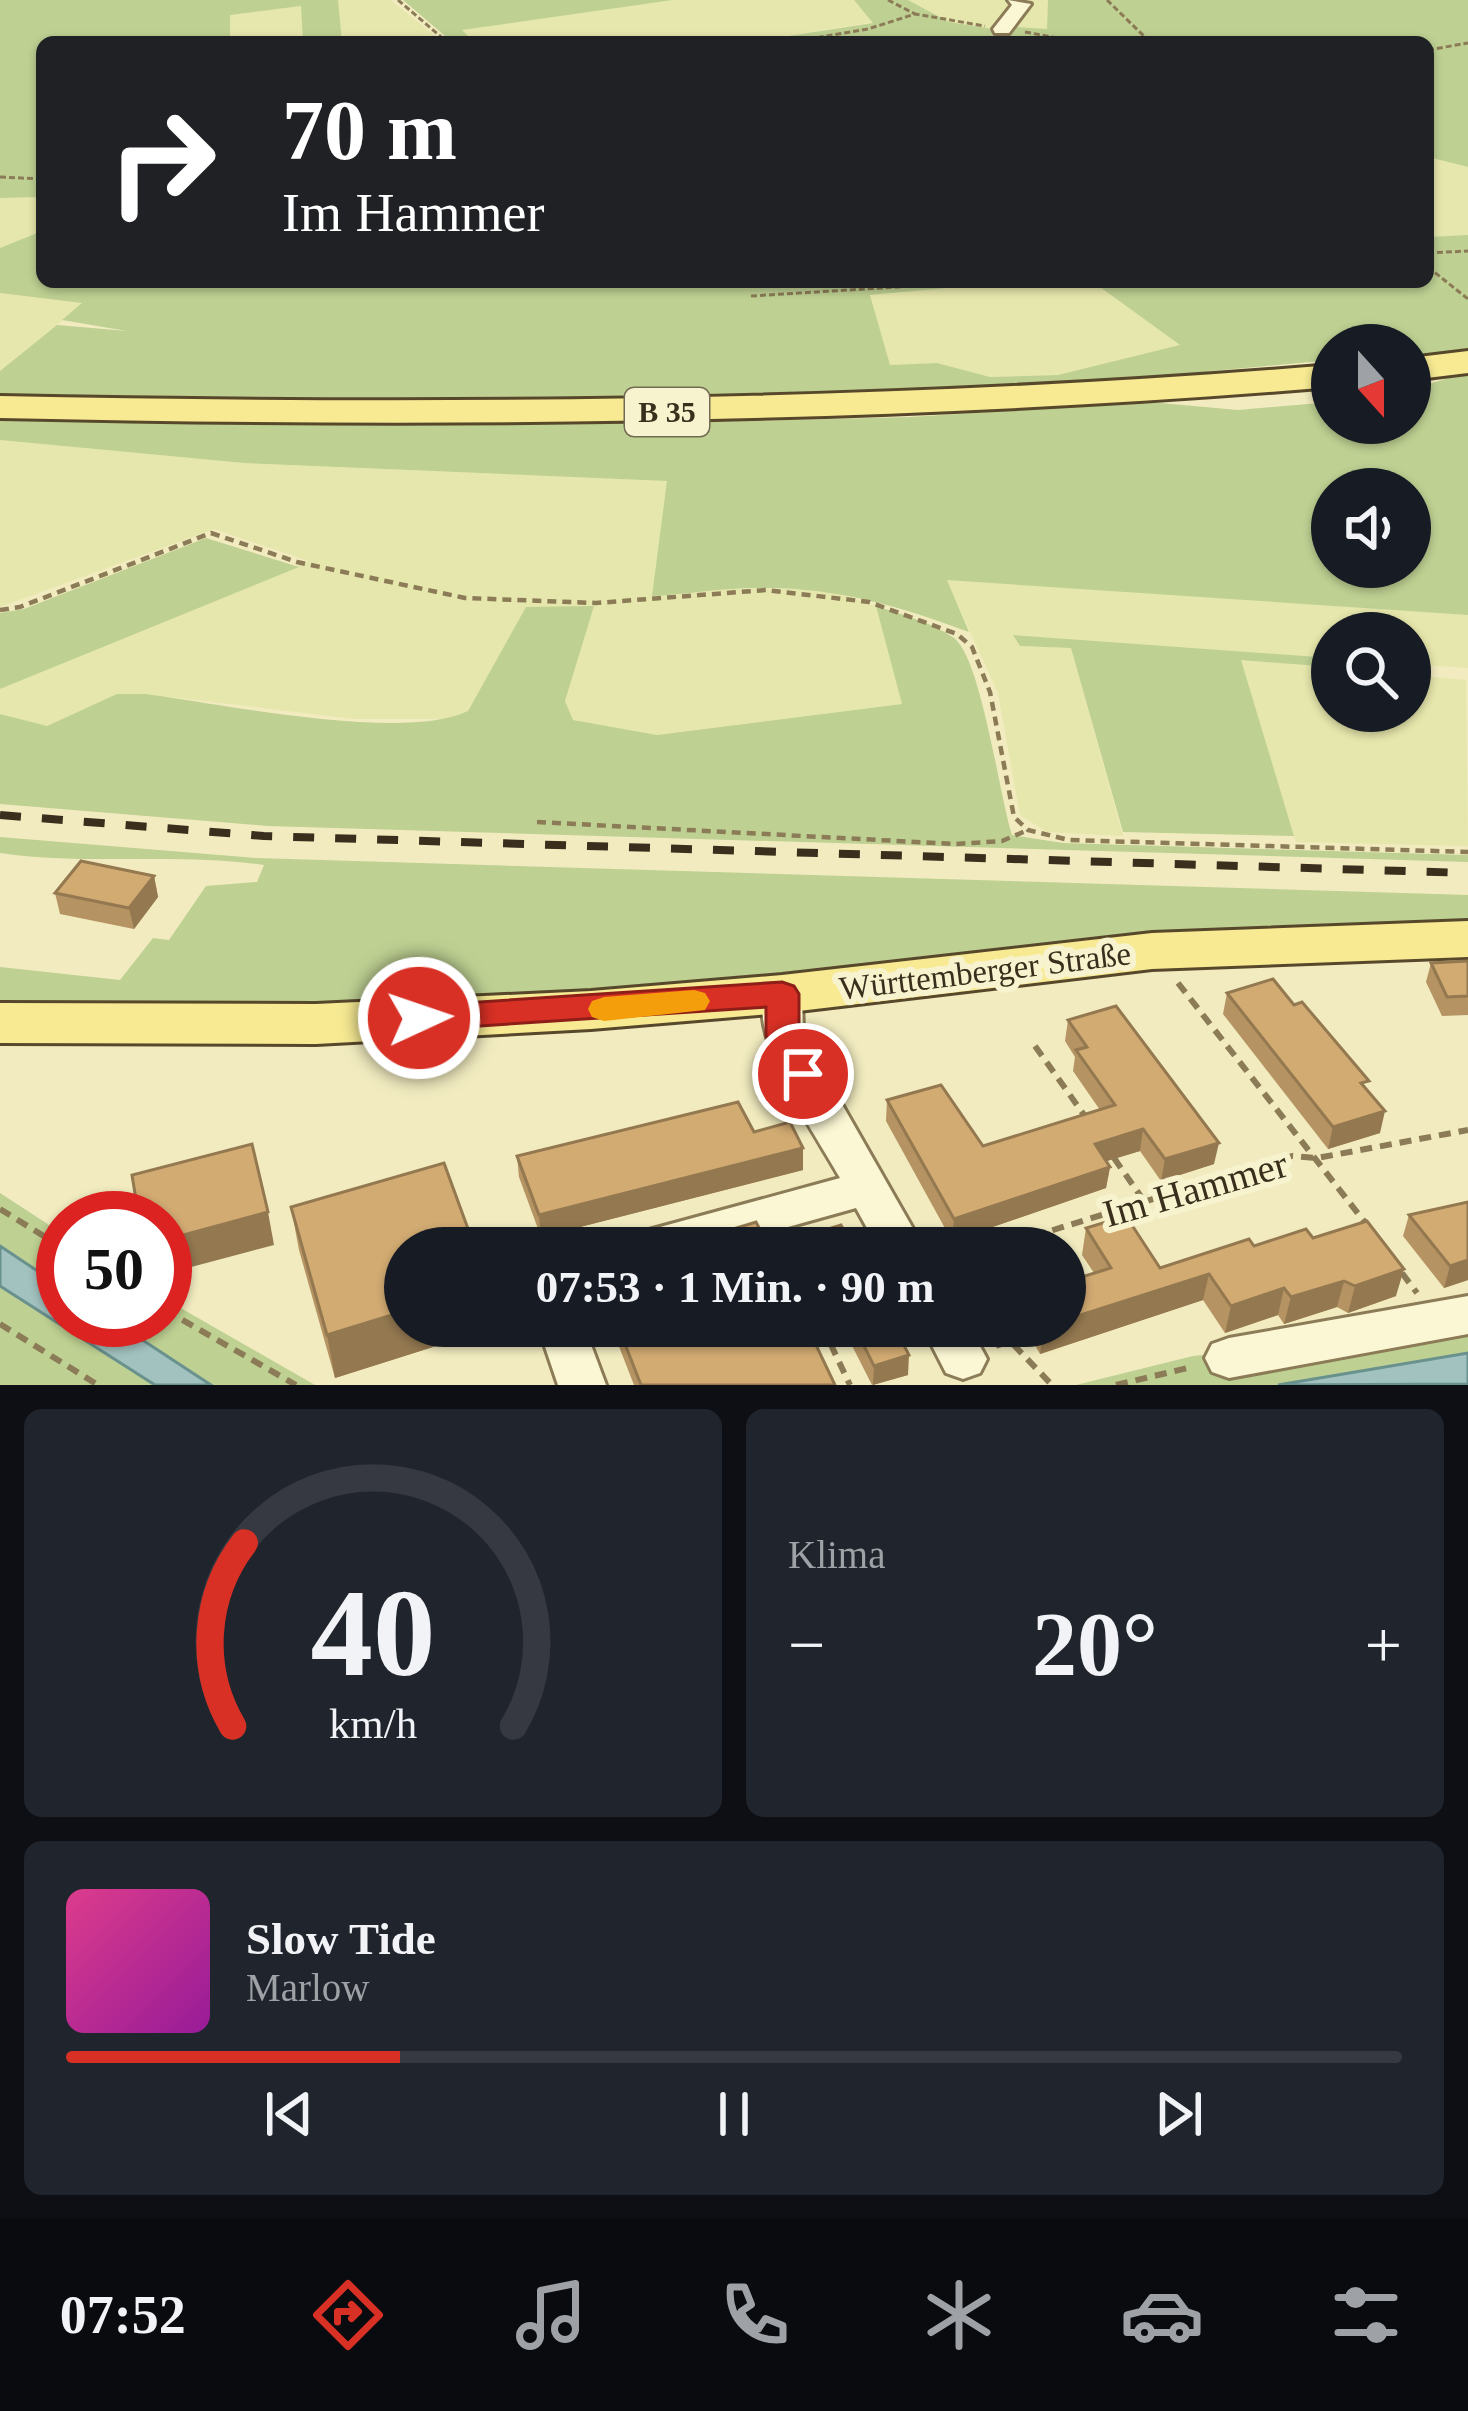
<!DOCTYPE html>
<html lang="de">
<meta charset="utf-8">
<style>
:root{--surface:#171b24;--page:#20242c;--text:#f1f3f6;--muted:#9ea1a6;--line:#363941;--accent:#d93025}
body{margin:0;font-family:"Times New Roman",serif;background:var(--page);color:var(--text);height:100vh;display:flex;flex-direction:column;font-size:45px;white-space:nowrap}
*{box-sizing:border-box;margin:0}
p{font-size:39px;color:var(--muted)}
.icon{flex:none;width:66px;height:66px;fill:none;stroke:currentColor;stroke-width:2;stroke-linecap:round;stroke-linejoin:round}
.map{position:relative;height:1385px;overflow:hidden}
.drawer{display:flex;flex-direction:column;gap:24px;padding:24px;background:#0d0f14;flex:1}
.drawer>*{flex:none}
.top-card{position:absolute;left:36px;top:36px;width:1398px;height:252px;border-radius:18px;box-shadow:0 3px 9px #0004;background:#202124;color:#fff;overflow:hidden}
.needle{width:78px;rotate:159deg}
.fabs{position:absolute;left:1311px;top:324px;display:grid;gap:24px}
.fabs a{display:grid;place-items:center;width:120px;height:120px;border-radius:50%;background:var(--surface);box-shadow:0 3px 9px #0004;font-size:60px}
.speed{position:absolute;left:36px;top:1191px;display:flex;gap:24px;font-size:60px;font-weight:700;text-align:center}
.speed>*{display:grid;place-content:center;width:156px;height:156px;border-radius:50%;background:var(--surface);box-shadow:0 3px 9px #0004;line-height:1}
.speed .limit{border:18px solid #d22;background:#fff;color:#111}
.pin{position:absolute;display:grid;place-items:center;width:102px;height:102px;color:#fff;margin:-51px;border:6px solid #fff;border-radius:50%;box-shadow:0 3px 12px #0007}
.me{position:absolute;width:132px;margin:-66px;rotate:87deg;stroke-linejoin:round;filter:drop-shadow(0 0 9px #0008)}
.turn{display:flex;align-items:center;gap:42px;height:252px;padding:0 48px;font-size:54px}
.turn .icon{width:156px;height:156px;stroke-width:2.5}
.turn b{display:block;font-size:84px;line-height:102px}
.big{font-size:90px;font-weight:700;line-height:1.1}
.drawer .tile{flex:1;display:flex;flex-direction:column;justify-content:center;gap:18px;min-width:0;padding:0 42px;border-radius:18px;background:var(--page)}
.drawer .dial{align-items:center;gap:0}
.dial svg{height:312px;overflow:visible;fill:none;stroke:var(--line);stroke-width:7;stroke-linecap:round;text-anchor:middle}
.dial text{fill:var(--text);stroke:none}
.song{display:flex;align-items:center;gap:36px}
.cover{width:144px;height:144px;border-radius:18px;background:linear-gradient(135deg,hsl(330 70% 55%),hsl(300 70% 35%))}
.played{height:12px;border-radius:6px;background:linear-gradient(90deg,var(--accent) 25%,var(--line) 25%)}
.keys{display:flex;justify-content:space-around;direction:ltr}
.heat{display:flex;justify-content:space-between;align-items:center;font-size:66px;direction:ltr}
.drawer .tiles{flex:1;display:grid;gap:24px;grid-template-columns:1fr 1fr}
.tile:last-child{grid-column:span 2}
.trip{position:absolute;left:384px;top:1227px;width:702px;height:120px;border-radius:60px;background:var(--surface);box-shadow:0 3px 9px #0004;font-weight:700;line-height:120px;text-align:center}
.tabs{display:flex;height:192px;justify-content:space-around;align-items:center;background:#090b0e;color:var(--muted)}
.tabs .icon{width:84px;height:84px}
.tabs .on{color:var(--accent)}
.tabs b{font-size:54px;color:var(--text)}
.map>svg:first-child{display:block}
</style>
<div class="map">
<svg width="1468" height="1385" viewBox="0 0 1468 1385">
<rect width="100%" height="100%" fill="#f1ebbf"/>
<!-- farmland -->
<g fill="#e6e7ac">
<polygon points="338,0 390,0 443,42 342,42"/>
<polygon points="673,0 854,0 874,22 748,42 474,42 461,30"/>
<polygon points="908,0 1048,0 1048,30 1016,27 1013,32 949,22"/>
<polygon points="302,6 303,42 230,42 229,15"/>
<polygon points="1428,157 1468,167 1468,235 1428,237"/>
<polygon points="42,197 42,231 0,248 0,198"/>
<polygon points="1012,282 1093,282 1181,346 1058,375 990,377 937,363 890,366 870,294"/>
<polygon points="0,293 84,303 0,371"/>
<polygon points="0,440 244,463 668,481 667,595 732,589 803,589 836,593 876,606 903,704 657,735 573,720 565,701 593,607 527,607 467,712 451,719 354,719 146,694 117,695 46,726 0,714 0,689 309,561 214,529 0,607"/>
<polygon points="946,579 1468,615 1468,668 1410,664 1410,633 1332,633 1332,658 1015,635 1020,646 1071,648 1123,836 1047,832 1020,815 998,693"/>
<polygon points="1240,659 1332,667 1332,711 1410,711 1410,675 1466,680 1468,846 1296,842"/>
</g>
<!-- green -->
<g fill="#bed092" fill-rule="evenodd">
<polygon points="0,0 338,0 342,42 303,42 301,6 230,15 230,42 42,42 42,197 0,198"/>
<polygon points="403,0 673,0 462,30 474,42 452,42"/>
<polygon points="854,0 908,0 949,22 1013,32 1015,27 1047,29 1048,0 1468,0 1468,167 1428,157 1428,42 749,42 873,23"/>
<polygon points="42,231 42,282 1012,282 870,295 890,365 937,363 990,377 1058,375 1180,345 1093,282 1428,282 1428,237 1468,235 1468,353 1410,357 1410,345 1332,345 1332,360 1211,371 1145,384 643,405 0,400 0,371 57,325 127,331 62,320 82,303 0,293 0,248"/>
<path d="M1468,372V615L947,580L969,632C902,607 838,588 766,588C728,587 690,594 652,596L667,481L244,463L0,440V418L370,425L666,423L910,417L1149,402L1238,410L1332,402V423H1410V390ZM1332,489H1410V567H1332Z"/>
<polygon points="206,538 299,567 0,689 0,613 24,609"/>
<path d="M594,606L565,701L573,720L657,735L902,704L876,606C902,615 932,622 954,638C981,658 999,794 1012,835L1063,843L1468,855V862L268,826L0,804V714L47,726L117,694H146C221,704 405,742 468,711L526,607Z"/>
<polygon points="1013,635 1332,658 1332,667 1241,660 1294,836 1123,832 1071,648 1020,646"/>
<path d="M0,837L256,858L1468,895V926L1155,934L778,976L590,992L381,1002H0V967L120,980L153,938L169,940L206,886L257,882L264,865C177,852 87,866 0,853Z"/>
<polygon points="0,1193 63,1234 63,1288 0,1246"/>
<polygon points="0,1286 155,1385 0,1385"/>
<polygon points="165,1299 315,1385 211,1385 112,1320 165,1320"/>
<polygon points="1468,1328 1468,1354 1278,1385 1076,1385 1193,1356"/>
</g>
<!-- water -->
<g fill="#a2c2bf" stroke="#69918e" stroke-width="3">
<polygon points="0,1246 63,1288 63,1320 112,1320 211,1385 155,1385 0,1286"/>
<polygon points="1468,1353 1468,1384 1278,1385"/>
</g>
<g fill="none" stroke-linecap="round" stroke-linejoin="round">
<defs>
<g id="minor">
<polygon points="1008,0 1031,4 1009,33 995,33 993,29 1012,5"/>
<path d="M782,980L796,984L802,994L803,1036L924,1248H878L856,1208L713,1248H626L633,1235L649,1230L840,1178C816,1134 741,1030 768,984Z"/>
<polygon points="1468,1296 1468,1334 1229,1378 1212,1372 1205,1358 1212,1344 1229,1338"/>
<polygon points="538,1326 584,1326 606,1385 558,1385"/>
<polygon points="922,1326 969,1326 987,1359 980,1373 963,1379 946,1373"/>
</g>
<g id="major">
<polygon points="1468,351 1468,373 1410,380 1410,358"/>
<path d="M1332,365V387C888,424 445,428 0,418V396C445,405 888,402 1332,365Z"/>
<polygon points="1468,921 1468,957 1152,969 782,1013 591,1029 316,1044 0,1043 0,1003 316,1004 591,991 782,975 1152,933"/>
</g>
</defs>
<!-- minor casing -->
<use href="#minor" stroke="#8b7b56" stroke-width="6"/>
<!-- major casing -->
<use href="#major" stroke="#58482b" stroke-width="6"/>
<!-- path-far2 -->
<g stroke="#8b7b56" stroke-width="3" stroke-dasharray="6 3" stroke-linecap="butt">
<polyline points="398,0 447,42"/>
<polyline points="888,0 915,14"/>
<polyline points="1107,0 1150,42"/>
<polyline points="1025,32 1079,42"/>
<polyline points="791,42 868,29 915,14 985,26"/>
<polyline points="1428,50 1468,43"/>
<polyline points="0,177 42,179"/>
<polyline points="1428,253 1468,251"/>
<polyline points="1428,267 1468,299"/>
<polyline points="751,296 979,282"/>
</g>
<!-- path-far1 -->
<g stroke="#8b7b56" stroke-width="4.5" stroke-dasharray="9 6" stroke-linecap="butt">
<polyline points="0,610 20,607 211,533 297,562 465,598 596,603 766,590 869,602 957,634 972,647 990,692 1014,817 1028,830 1069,840 1468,852"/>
<polyline points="537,822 955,844 1002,841 1028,830"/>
</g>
<!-- path -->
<g stroke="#8b7b56" stroke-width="6" stroke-dasharray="12 8" stroke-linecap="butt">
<polyline points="1178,983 1367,1225"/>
<polyline points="1035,1046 1087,1119"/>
<polyline points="1114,1158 1144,1201"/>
<polyline points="0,1209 63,1248"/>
<polyline points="995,1248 1292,1156 1317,1158 1468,1130"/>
<polyline points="1402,1273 1417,1293"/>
<polyline points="165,1310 296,1385"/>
<polyline points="0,1324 98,1385"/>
<polyline points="822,1326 850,1385"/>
<polyline points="996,1346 1010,1341 1052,1385"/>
<polyline points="1116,1385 1192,1367"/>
</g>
<!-- minor -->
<use href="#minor" fill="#fbf6d3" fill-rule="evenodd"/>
<!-- major -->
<use href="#major" fill="#f7ea93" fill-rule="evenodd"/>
<!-- rail -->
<polyline stroke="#392f1c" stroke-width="8" stroke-dasharray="21 21" stroke-linecap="butt" points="0,815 264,836 1468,873"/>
</g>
<!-- wall -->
<g fill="#b59362">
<polygon points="154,876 158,897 134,929 60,914 55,893"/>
<polygon points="1468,961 1468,1015 1442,1016 1426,982 1431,963"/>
<polygon points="1227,993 1367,1089 1380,1133 1328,1149 1223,1014"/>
<polygon points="1068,1020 1214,1164 1161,1181 1140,1151 1106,1161 1110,1167 1106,1188 952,1241 886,1121 887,1100 983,1146 1100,1110 1073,1071 1075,1057 1065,1041"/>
<polygon points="754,1132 803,1170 541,1237 519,1177 517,1156"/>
<polygon points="1468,1202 1468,1280 1444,1288 1403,1236 1409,1215"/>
<polygon points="291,1207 493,1328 335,1378 299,1250"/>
<polygon points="1086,1228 1160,1268 1254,1246 1313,1238 1396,1296 1348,1313 1337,1307 1284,1324 1278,1315 1225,1333 1203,1300 1040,1354 1024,1326 1065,1326 1094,1273 1082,1255"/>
<polygon points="611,1326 807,1326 835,1385 634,1385"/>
<polygon points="842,1326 894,1326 908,1375 872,1385"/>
</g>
<!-- shaded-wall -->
<g fill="#937850">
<polygon points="154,876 158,897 134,929 129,908"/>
<polygon points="1385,1111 1380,1133 1328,1149 1333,1127"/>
<polygon points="1143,1129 1140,1151 1091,1166 1095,1144"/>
<polygon points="1219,1143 1214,1164 1161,1181 1165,1159"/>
<polygon points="803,1148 803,1170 541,1237 539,1215"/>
<polygon points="1110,1167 1106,1188 952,1241 954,1219"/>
<polygon points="268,1212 274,1245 165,1274 165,1240"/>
<polygon points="1468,1260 1468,1280 1444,1288 1450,1266"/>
<polygon points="1404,1269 1396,1296 1348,1313 1355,1286"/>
<polygon points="1209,1274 1203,1300 1040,1354 1044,1327 1065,1326 1065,1320"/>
<polygon points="1344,1281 1337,1307 1284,1324 1291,1297"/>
<polygon points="1284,1288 1278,1315 1225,1333 1231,1306"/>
<polygon points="405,1311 405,1326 493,1326 493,1328 335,1378 327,1335"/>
<polygon points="909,1355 908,1375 873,1385 874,1366"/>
</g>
<!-- building -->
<g fill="#d2ab72" stroke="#937850" stroke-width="3">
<polygon points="81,861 154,876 129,908 55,893"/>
<polygon points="1468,961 1468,996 1447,997 1431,963"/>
<polygon points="1273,979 1294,1005 1302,1002 1369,1081 1361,1083 1385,1111 1333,1127 1227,993"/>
<polygon points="1116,1006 1219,1143 1165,1159 1143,1129 1095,1144 1110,1167 954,1219 887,1100 941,1085 983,1146 1115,1105 1076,1050 1087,1047 1068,1020"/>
<polygon points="738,1102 754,1132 790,1122 803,1148 539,1215 517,1156"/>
<polygon points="252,1144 268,1212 165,1240 165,1218 139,1218 132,1175"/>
<polygon points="444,1163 475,1248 405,1248 405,1311 327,1335 291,1207"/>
<polygon points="1468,1202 1468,1260 1450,1266 1409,1215"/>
<polygon points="1126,1216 1160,1268 1249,1239 1254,1246 1306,1229 1313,1238 1367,1221 1404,1269 1355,1286 1344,1281 1291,1297 1284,1288 1231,1306 1209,1274 1065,1320 1065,1282 1111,1268 1086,1228"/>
<polygon points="756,1222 769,1247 841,1225 853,1248 727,1248 720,1233"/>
<polygon points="1041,1243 1044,1248 1023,1248"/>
<polygon points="618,1326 807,1326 835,1385 641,1385"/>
<polygon points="854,1326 894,1326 909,1355 874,1366"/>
</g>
<!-- route -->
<polygon fill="#d93025" stroke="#8d1f18" stroke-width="3" points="782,982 794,986 799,994 799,1036 820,1074 815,1083 803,1087 791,1083 766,1036 766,1007 419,1030 408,1027 403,1018 408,1010 419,1006"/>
<!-- slow -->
<polygon fill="#f59e0b" points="694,990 705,993 710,1001 705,1010 604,1021 592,1017 588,1009 592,1001 604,997"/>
<g text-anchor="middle" stroke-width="12" stroke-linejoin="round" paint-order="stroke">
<!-- shield labels -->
<rect fill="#f8f3cf" stroke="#726a52" stroke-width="3" x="625" y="388" width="84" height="48" rx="9"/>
<g font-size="30" font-weight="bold" fill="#392f1c">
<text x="667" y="422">B 35</text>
</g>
<!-- street labels -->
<g font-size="33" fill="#392f1c" stroke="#f8f3cf">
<text transform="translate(985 970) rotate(-7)" y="12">Württemberger Straße</text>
</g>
<!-- near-street labels -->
<g font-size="39" fill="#392f1c" stroke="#f8f3cf">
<text transform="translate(1195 1188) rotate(-16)" y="14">Im Hammer</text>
</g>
</g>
</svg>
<div class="fabs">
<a><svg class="needle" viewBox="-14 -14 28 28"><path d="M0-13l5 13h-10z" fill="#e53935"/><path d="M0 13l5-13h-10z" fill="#9ea1a6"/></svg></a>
<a><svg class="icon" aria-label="sound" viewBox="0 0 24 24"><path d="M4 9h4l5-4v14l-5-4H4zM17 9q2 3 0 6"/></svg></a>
<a><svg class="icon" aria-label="search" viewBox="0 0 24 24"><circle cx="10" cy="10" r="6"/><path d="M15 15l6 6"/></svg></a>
</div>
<div class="speed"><div class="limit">50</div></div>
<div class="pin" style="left:803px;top:1074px;background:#d93025"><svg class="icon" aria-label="arrive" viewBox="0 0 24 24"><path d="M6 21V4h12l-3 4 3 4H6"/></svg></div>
<svg class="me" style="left:419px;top:1018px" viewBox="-20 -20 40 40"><circle r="17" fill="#d93025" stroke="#fff" stroke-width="3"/><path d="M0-11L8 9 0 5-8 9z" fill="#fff"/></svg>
<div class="trip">07:53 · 1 Min. · 90 m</div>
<div class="top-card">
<div class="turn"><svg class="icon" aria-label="right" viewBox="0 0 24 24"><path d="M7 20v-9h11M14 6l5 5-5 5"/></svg><div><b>70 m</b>Im Hammer</div></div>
</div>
</div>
<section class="drawer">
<div class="tiles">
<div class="tile dial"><svg viewBox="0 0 100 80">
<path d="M14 69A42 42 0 1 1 86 69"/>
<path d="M14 69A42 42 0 0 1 17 22" stroke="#d93025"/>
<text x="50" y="56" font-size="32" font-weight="700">40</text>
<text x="50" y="72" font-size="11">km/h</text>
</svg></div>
<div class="tile"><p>Klima</p>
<div class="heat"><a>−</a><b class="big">20°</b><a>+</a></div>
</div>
<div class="tile">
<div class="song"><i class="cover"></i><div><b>Slow Tide</b><p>Marlow</p></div></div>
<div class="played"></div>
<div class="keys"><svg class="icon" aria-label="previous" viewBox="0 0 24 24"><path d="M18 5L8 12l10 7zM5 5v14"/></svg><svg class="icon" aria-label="pause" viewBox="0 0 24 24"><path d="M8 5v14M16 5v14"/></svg><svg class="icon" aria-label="next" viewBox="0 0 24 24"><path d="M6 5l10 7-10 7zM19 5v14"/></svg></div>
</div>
</div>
</section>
<nav class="tabs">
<b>07:52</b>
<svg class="icon on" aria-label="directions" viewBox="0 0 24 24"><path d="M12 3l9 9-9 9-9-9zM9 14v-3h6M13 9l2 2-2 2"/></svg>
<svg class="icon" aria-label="music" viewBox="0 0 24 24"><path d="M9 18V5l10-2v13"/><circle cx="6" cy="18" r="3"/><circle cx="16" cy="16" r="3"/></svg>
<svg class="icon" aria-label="phone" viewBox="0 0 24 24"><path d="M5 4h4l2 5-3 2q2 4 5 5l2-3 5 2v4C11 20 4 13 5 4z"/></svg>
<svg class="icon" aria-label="climate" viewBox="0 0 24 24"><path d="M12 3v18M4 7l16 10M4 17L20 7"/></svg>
<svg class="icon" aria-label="car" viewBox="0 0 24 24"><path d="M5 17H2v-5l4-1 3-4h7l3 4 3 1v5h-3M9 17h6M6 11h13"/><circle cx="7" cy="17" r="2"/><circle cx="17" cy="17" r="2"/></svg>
<svg class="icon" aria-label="filters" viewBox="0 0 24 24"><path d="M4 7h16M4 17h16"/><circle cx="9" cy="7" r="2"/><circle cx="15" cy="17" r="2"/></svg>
</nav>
